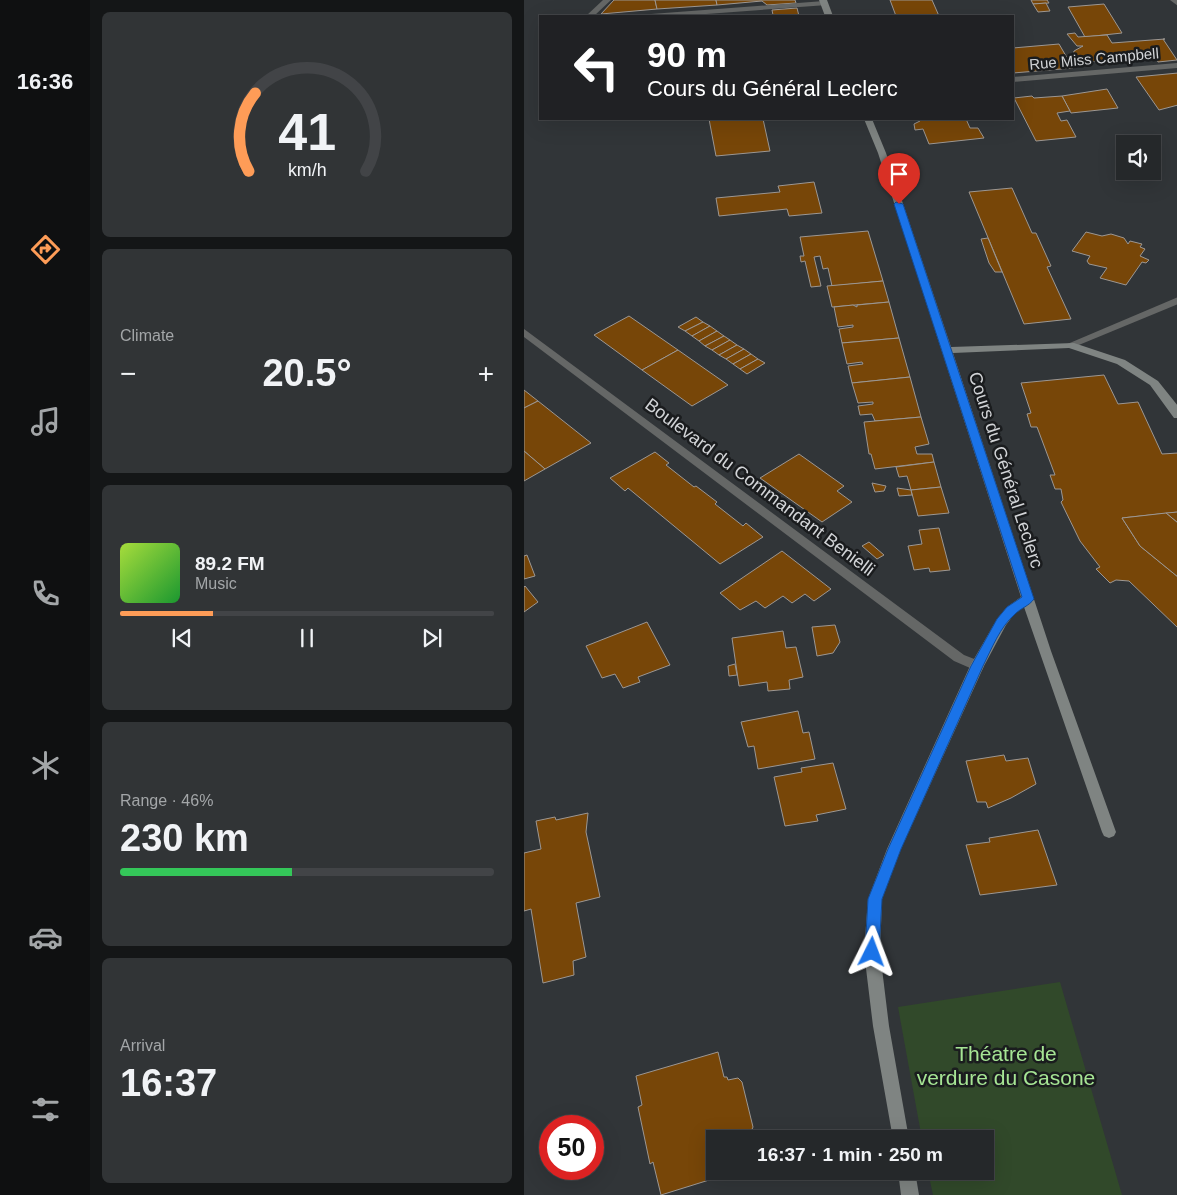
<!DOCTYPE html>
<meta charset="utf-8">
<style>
:root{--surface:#25282a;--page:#313436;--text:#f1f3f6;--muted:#a3a6a8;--line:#424447;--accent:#fe9c57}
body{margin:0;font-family:Arial,sans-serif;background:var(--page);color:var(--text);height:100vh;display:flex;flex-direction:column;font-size:19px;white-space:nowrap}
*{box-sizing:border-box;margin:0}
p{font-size:16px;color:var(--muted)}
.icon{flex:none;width:28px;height:28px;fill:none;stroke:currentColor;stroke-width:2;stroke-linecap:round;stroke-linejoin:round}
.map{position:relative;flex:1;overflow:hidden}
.panel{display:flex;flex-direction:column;gap:12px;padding:12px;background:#141617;width:434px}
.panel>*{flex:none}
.banner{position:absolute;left:15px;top:15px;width:475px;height:105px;border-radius:0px;box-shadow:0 5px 20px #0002,0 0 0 1px var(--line);background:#202124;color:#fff;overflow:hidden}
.tools{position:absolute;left:592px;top:135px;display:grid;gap:10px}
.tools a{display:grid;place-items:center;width:45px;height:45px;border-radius:0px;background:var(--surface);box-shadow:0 5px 20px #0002,0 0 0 1px var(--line);font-size:25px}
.speed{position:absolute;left:15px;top:1115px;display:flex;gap:10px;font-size:25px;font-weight:700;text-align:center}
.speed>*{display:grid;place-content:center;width:65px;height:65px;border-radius:50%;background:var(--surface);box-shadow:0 5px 20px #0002,0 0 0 1px var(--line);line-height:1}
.speed .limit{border:8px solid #d22;background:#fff;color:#111}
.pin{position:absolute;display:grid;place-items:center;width:42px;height:42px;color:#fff;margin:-51px -21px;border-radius:50% 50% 50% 0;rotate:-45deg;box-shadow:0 0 5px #0007}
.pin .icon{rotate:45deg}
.me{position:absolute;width:55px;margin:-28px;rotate:3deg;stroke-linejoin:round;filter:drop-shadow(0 0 4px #0008)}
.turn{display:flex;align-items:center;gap:18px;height:105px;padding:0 25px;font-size:22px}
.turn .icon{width:65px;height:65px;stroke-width:2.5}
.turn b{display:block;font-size:35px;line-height:42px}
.big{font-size:38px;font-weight:600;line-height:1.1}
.panel .tile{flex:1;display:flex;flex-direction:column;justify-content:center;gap:8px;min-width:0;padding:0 18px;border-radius:8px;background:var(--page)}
.panel .dial{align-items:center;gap:0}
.dial svg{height:130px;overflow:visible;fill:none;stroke:var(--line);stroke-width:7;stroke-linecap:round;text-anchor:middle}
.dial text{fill:var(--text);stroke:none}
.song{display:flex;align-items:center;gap:15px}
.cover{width:60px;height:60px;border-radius:8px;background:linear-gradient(135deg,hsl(80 70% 55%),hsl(130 70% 35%))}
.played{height:5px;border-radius:2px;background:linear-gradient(90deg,var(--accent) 25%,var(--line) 25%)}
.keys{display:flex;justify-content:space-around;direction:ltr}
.heat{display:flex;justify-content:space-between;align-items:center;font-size:28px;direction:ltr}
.charge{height:8px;border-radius:4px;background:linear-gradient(90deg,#34c759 46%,var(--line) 0)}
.trip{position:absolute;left:182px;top:1130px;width:288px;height:50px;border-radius:0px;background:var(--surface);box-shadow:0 5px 20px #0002,0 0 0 1px var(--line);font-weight:600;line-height:50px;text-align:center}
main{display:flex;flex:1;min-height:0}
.tabs{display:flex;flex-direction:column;width:90px;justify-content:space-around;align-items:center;background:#0f1011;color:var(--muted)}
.tabs .icon{width:35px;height:35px}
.tabs .active{color:var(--accent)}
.tabs b{font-size:22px;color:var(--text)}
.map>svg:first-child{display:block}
</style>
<main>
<nav class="tabs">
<b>16:36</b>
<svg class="icon active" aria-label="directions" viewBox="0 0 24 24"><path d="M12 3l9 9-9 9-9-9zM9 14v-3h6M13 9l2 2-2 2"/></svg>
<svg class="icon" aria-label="music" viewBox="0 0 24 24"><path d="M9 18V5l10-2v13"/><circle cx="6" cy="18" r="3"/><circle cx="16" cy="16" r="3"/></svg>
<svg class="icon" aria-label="phone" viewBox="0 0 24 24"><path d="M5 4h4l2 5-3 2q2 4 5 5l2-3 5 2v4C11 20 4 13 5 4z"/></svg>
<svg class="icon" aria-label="climate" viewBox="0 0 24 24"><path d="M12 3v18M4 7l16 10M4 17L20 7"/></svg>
<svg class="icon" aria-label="car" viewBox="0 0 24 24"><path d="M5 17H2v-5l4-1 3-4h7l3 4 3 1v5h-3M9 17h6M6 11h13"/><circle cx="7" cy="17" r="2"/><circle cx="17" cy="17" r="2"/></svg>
<svg class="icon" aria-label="filters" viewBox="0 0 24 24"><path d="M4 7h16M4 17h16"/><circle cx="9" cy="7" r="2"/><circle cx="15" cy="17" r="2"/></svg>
</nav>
<section class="panel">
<div class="tile dial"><svg viewBox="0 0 100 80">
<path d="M14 69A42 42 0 1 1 86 69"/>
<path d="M14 69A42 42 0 0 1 18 21" stroke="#fe9c57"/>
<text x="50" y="56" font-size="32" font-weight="700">41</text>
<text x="50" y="72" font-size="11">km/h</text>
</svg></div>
<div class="tile"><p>Climate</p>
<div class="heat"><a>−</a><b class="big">20.5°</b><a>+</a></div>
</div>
<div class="tile">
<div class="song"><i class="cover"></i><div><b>89.2 FM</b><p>Music</p></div></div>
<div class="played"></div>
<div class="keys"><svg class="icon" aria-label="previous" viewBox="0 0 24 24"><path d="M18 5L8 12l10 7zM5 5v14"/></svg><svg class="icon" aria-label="pause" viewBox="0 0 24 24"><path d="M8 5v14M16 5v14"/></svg><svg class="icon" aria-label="next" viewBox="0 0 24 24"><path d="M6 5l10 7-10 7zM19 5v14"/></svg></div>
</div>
<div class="tile"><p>Range · 46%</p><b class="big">230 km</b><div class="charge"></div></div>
<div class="tile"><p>Arrival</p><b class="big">16:37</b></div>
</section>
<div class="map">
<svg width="654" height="1195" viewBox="0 0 654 1195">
<rect width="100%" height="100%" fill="#313538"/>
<!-- green -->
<polygon fill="#31492a" points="536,982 598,1195 409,1195 404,1171 461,1171 461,1139 398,1139 374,1007"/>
<!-- building -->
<g fill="#774608" stroke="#9c9793">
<polygon points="90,0 131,0 133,9 77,14"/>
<polygon points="131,0 192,0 193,5 133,9"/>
<polygon points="192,0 271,0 272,3 243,5 238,1 193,5"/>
<polygon points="366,0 408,0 415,16 372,16"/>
<polygon points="507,0 523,0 525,3 509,4"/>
<polygon points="522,3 526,11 514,12 509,4"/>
<polygon points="580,4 598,33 561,37 544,7"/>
<polygon points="273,8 275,16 228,16 249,15 248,10"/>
<polygon points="551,33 554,37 583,35 588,43 641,39 639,39 653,60 634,62 632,57 629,57 575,62 564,61 549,55 550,51 559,46 553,46 543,34"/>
<polygon points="535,44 549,68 489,73 489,48"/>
<polygon points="654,73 654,105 635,110 612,77"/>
<polygon points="583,89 594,108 547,113 538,96"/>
<polygon points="508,96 510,98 538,96 546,111 533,113 537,121 543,120 552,137 512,141 490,98"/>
<polygon points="185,119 239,119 246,151 192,156"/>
<polygon points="395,119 442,119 446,128 454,128 460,138 405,144 399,129 391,130 390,124 396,121"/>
<polygon points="290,182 298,213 265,216 263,209 195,216 192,198 256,192 254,186"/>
<polygon points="488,188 508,233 512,233 527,266 523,267 547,319 500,324 445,192"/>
<polygon points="344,231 359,281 308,286 304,268 299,269 296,256 290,257 297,286 287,287 281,261 277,262 276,256 280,256 276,237"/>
<polygon points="562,232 578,236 587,234 600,238 604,244 606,241 618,244 616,247 621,249 616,256 625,260 622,263 618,262 602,285 576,278 583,268 565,264 563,261 566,256 548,251"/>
<polygon points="464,238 478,272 471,272 465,263 457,239"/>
<polygon points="359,281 365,302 308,307 303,286"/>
<polygon points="365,302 375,338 318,343 315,329 329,327 329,325 314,327 310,307 329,305 333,307 333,305"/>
<polygon points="105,316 154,350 118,370 70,335"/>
<polygon points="172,317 179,322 161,331 154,327"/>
<polygon points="179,322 186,326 168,336 161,331"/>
<polygon points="186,326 193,331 175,341 168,336"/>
<polygon points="193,331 200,336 181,346 175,341"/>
<polygon points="200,336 206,340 188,350 181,346"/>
<polygon points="375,338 386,377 328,383 324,366 339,364 338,362 323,364 318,343"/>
<polygon points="206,340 213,345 195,355 188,350"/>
<polygon points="213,345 220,349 202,359 195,355"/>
<polygon points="220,349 227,354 209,364 202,359"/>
<polygon points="154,350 204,385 168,406 118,370"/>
<polygon points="227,354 234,359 216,369 209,364"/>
<polygon points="234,359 241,363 223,374 216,369"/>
<polygon points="580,375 594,404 614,402 638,454 654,453 654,512 598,518 616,546 654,577 654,628 605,581 592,580 586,583 572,569 576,567 556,541 537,502 539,500 537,489 531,489 526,475 531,475 513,427 507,427 503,414 507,413 497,383"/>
<polygon points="386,377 397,417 351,421 348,414 336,415 334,406 349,404 349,402 334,403 328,383"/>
<polygon points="0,390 14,401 0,408"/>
<polygon points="14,401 67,443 21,469 0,451 0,408"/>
<polygon points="397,417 405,444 391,447 393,454 408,454 410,462 351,469 347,454 345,454 340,422"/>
<polygon points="0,451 21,469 0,481"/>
<polygon points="131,452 145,463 142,465 170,487 172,486 193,502 191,504 219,526 222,523 239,537 196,564 104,488 101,491 86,478"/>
<polygon points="275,454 320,486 313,491 328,502 298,522 236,478"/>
<polygon points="410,462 417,487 387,490 383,476 375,477 372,467"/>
<polygon points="348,483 362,486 360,491 351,492"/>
<polygon points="417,487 425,513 394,516 387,490"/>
<polygon points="373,488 387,490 388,495 375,496"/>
<polygon points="654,512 654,523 642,513"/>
<polygon points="642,513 654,523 654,577 616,546 598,518"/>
<polygon points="415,528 426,570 406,572 405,568 390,570 384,546 398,544 395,530"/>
<polygon points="345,542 360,555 353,559 338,546"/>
<polygon points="258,551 307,589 290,601 281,594 268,603 259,596 241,608 232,601 216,610 196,593"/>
<polygon points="3,555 11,576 0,579 0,556"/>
<polygon points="1,586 14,602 0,612 0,587"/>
<polygon points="123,622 146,665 114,677 116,682 99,688 91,674 78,678 62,646"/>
<polygon points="311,625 316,642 309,653 293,656 288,627"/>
<polygon points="259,631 262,648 272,647 279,677 265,680 266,689 244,691 243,682 215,686 208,638"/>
<polygon points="211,664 213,675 205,676 204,666"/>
<polygon points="274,711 279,733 285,732 291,759 234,769 230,746 224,747 217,722"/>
<polygon points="480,755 482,761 504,758 512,784 487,798 464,808 462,802 453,802 442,761"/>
<polygon points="309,763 322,809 292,815 294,821 261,826 250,777 278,772 277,768"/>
<polygon points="64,813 62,832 76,897 52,903 62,957 49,961 50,975 19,983 7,909 0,911 0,853 17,849 12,821 31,817 32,820"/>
<polygon points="514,830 533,885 456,895 442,845 466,842 465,838"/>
<polygon points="194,1052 200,1077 203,1077 204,1080 214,1078 218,1082 229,1127 226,1134 218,1137 218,1139 191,1139 191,1171 214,1171 137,1195 129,1162 126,1164 114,1107 118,1105 112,1076"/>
</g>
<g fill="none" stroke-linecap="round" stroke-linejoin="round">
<!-- street -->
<g fill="#656766" fill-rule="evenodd">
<polygon points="79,0 87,0 70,16 62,16"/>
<polygon points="646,0 654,0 654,6"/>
<polygon points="300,1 304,3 303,5 155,16 123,16 127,14"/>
<polygon points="654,63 654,68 489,82 489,77"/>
<polygon points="654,297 654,304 550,347 546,348 541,345"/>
<polygon points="0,329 440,655 458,662 460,666 458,670 453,671 430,661 0,337"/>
</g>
<!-- secondary -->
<g fill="#7f8482" fill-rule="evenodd">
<polygon points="295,0 303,0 309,16 301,16"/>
<polygon points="340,119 348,119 362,153 427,347 550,343 601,360 634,381 654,406 654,418 650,418 626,385 593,364 545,348 429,353 527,651 592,832 590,836 585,838 580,836 578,832 500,607 491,613 482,625 460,666 377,849 358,899 356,952 365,1026 385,1139 369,1139 349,1026 340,952 344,899 363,849 446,666 473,619 483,607 497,597 354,153"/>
<polygon points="374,1171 391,1171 395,1195 377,1195"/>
</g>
</g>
<!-- route -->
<path fill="#1a73e8" stroke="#114b97" d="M372,202L379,204L510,599C505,606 497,608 491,614C476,627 468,648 459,666L377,849L358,899L355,952L353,956L348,958L343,956L341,952L344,899L364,849L447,666L473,619L483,607L498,597L370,204Z"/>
<g text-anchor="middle" stroke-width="5" stroke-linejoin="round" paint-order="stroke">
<!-- far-street labels -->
<g font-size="15" fill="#d2d4d7" stroke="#1a1c1e">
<text transform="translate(570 59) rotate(-5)" y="5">Rue Miss Campbell</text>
</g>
<!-- street labels -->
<g font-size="18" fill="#d2d4d7" stroke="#1a1c1e">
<text transform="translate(482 470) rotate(72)" y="6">Cours du Général Leclerc</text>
<text transform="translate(236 487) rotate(37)" y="6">Boulevard du Commandant Benielli</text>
</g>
<!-- near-park labels -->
<g font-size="21" fill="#a6e594" stroke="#1a1c1e">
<text x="482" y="1061">Théatre de<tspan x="482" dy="24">verdure du Casone</tspan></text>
</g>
</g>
</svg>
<div class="tools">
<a><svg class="icon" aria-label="sound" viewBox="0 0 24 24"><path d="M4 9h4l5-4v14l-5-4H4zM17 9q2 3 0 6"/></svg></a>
</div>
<div class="speed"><div class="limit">50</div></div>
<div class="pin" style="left:375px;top:204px;background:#d93025"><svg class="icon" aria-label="arrive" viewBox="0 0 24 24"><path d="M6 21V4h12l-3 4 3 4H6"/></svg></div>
<svg class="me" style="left:348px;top:952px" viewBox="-20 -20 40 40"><path d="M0-17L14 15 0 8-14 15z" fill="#1a73e8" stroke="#fff" stroke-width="4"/></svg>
<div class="trip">16:37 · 1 min · 250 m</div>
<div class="banner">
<div class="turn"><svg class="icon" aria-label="left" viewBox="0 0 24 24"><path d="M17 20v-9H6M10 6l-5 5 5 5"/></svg><div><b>90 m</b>Cours du Général Leclerc</div></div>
</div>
</div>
</main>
